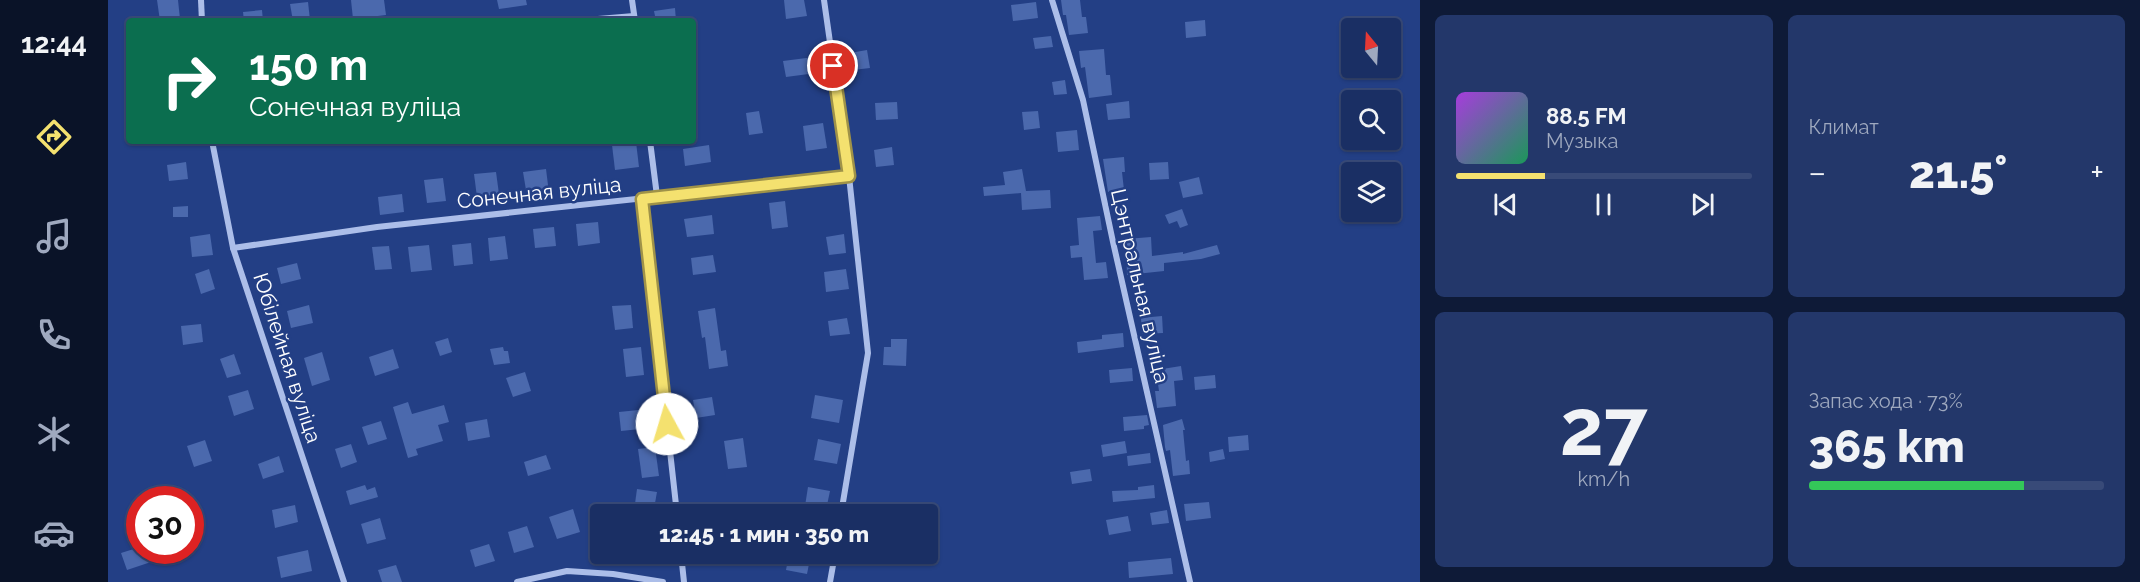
<!DOCTYPE html>
<html lang="ru">
<meta charset="utf-8">
<style>
:root{--surface:#1a2f64;--page:#23376a;--text:#f1f3f6;--muted:#9fa9bf;--line:#384a78;--accent:#f4e16f}
body{margin:0;font-family:Raleway,sans-serif;background:var(--page);color:var(--text);height:100vh;display:flex;flex-direction:column;font-size:22px;white-space:nowrap}
*{box-sizing:border-box;margin:0}
p{font-size:20px;color:var(--muted)}
.icon{flex:none;width:33px;height:33px;fill:none;stroke:currentColor;stroke-width:2;stroke-linecap:round;stroke-linejoin:round}
.map{position:relative;flex:1;overflow:hidden}
.drawer{display:flex;flex-direction:column;gap:15px;padding:15px;background:#0e1a37;width:720px}
.drawer>*{flex:none}
.banner{position:absolute;left:18px;top:18px;width:570px;height:126px;border-radius:6px;box-shadow:0 2px 4px #0004,0 0 0 2px var(--line);background:#0b6e4f;color:#fff;overflow:hidden}
.needle{width:39px;rotate:342deg}
.fabs{position:absolute;left:1233px;top:18px;display:grid;gap:12px}
.fabs a{display:grid;place-items:center;width:60px;height:60px;border-radius:6px;background:var(--surface);box-shadow:0 2px 4px #0004,0 0 0 2px var(--line);font-size:30px}
.speed{position:absolute;left:18px;top:486px;display:flex;gap:12px;font-size:30px;font-weight:700;text-align:center}
.speed>*{display:grid;place-content:center;width:78px;height:78px;border-radius:50%;background:var(--surface);box-shadow:0 2px 4px #0004,0 0 0 2px var(--line);line-height:1}
.speed .limit{border:9px solid #d22;background:#fff;color:#111}
.pin{position:absolute;display:grid;place-items:center;width:51px;height:51px;color:#fff;margin:-26px;border:3px solid #fff;border-radius:50%;box-shadow:0 2px 6px #0007}
.me{position:absolute;width:66px;margin:-33px;rotate:354deg;stroke-linejoin:round;filter:drop-shadow(0 0 4px #0008)}
.turn{display:flex;align-items:center;gap:21px;height:126px;padding:0 24px;font-size:27px}
.turn .icon{width:78px;height:78px;stroke-width:2.5}
.turn b{display:block;font-size:42px;line-height:51px}
.big{font-size:45px;font-weight:800;line-height:1.1}
.drawer .tile{flex:1;display:flex;flex-direction:column;justify-content:center;gap:9px;min-width:0;padding:0 21px;border-radius:9px;background:var(--page)}
.drawer .dial{align-items:center;gap:0}
.dial b{font-size:78px;line-height:1}
.song{display:flex;align-items:center;gap:18px}
.cover{width:72px;height:72px;border-radius:9px;background:linear-gradient(135deg,hsl(280 70% 55%),hsl(150 70% 35%))}
.played{height:6px;border-radius:3px;background:linear-gradient(90deg,var(--accent) 30%,var(--line) 30%)}
.keys{display:flex;justify-content:space-around;direction:ltr}
.heat{display:flex;justify-content:space-between;align-items:center;font-size:33px;direction:ltr}
.charge{height:9px;border-radius:4px;background:linear-gradient(90deg,#34c759 73%,var(--line) 0)}
.drawer .tiles{flex:1;display:grid;gap:15px;grid-template-columns:repeat(2,1fr)}
.trip{position:absolute;left:482px;top:504px;width:348px;height:60px;border-radius:6px;background:var(--surface);box-shadow:0 2px 4px #0004,0 0 0 2px var(--line);font-weight:800;line-height:60px;text-align:center}
main{display:flex;flex:1;min-height:0}
.dock{display:flex;flex-direction:column;width:108px;justify-content:space-around;align-items:center;background:#0a1328;color:var(--muted)}
.dock .icon{width:42px;height:42px}
.dock .current{color:var(--accent)}
.dock b{font-size:27px;color:var(--text)}
.map>svg:first-child{display:block}
</style>
<main>
<nav class="dock">
<b>12:44</b>
<svg class="icon current" aria-label="directions" viewBox="0 0 24 24"><path d="M12 3l9 9-9 9-9-9zM9 14v-3h6M13 9l2 2-2 2"/></svg>
<svg class="icon" aria-label="music" viewBox="0 0 24 24"><path d="M9 18V5l10-2v13"/><circle cx="6" cy="18" r="3"/><circle cx="16" cy="16" r="3"/></svg>
<svg class="icon" aria-label="phone" viewBox="0 0 24 24"><path d="M5 4h4l2 5-3 2q2 4 5 5l2-3 5 2v4C11 20 4 13 5 4z"/></svg>
<svg class="icon" aria-label="climate" viewBox="0 0 24 24"><path d="M12 3v18M4 7l16 10M4 17L20 7"/></svg>
<svg class="icon" aria-label="car" viewBox="0 0 24 24"><path d="M5 17H2v-5l4-1 3-4h7l3 4 3 1v5h-3M9 17h6M6 11h13"/><circle cx="7" cy="17" r="2"/><circle cx="17" cy="17" r="2"/></svg>
</nav>
<div class="map">
<svg width="1312" height="582" viewBox="0 0 1312 582">
<rect width="100%" height="100%" fill="#233f85"/>
<!-- building -->
<g fill="#4b69ad">
<polygon points="49,0 70,0 72,19 52,21"/>
<polygon points="243,0 276,0 278,15 245,19"/>
<polygon points="389,0 418,0 419,5 391,9"/>
<polygon points="676,0 696,0 699,16 678,19"/>
<polygon points="953,0 972,0 974,17 978,17 980,33 961,35 958,15 955,15"/>
<polygon points="200,2 202,20 185,21 182,4"/>
<polygon points="928,2 930,18 905,21 903,5"/>
<polygon points="567,8 568,21 548,21 546,11"/>
<polygon points="154,10 155,21 136,21 135,12"/>
<polygon points="1097,20 1098,36 1078,38 1077,22"/>
<polygon points="943,36 945,47 927,49 925,38"/>
<polygon points="996,49 998,75 1002,75 1004,95 981,98 977,67 973,68 971,51"/>
<polygon points="759,50 762,68 745,70 742,53"/>
<polygon points="706,57 708,73 678,77 675,61"/>
<polygon points="957,80 959,94 946,95 944,82"/>
<polygon points="1021,101 1022,118 1000,120 998,104"/>
<polygon points="789,102 790,119 768,120 767,103"/>
<polygon points="651,111 655,133 641,135 638,113"/>
<polygon points="930,111 932,128 916,130 914,112"/>
<polygon points="715,123 719,148 698,151 695,126"/>
<polygon points="969,130 971,150 950,152 948,132"/>
<polygon points="528,142 531,167 507,170 504,145"/>
<polygon points="601,145 603,162 577,166 575,149"/>
<polygon points="784,147 786,165 768,167 766,150"/>
<polygon points="1016,157 1017,172 1014,172 1016,190 1000,192 995,159"/>
<polygon points="78,162 80,179 61,181 59,165"/>
<polygon points="1060,162 1061,179 1042,180 1041,163"/>
<polygon points="438,169 441,193 419,196 415,172"/>
<polygon points="914,169 918,191 942,190 943,208 914,210 913,193 876,196 875,187 897,185 895,172"/>
<polygon points="388,172 391,194 369,197 366,174"/>
<polygon points="1091,177 1095,194 1075,198 1071,182"/>
<polygon points="335,178 338,201 319,203 316,180"/>
<polygon points="294,194 296,212 272,215 270,197"/>
<polygon points="677,201 680,227 664,229 661,203"/>
<polygon points="80,206 80,217 65,217 65,207"/>
<polygon points="1074,209 1080,225 1072,228 1069,221 1061,224 1057,215"/>
<polygon points="604,215 606,234 579,237 576,219"/>
<polygon points="992,216 994,230 985,231 988,263 998,262 1000,278 976,280 974,257 963,258 962,246 971,245 969,218"/>
<polygon points="490,222 492,243 470,246 468,224"/>
<polygon points="446,227 448,246 427,248 425,229"/>
<polygon points="102,234 105,255 84,257 82,237"/>
<polygon points="736,234 738,253 721,255 718,237"/>
<polygon points="397,236 400,259 382,261 380,238"/>
<polygon points="1043,237 1044,256 1075,252 1075,254 1109,245 1112,254 1093,259 1056,263 1056,271 1019,275 1018,239"/>
<polygon points="363,243 365,264 346,266 344,245"/>
<polygon points="321,245 324,270 303,272 300,247"/>
<polygon points="281,246 284,269 267,270 264,247"/>
<polygon points="605,255 608,272 585,275 583,258"/>
<polygon points="189,263 193,279 173,284 169,268"/>
<polygon points="101,269 107,289 93,294 87,274"/>
<polygon points="738,269 741,289 718,292 716,272"/>
<polygon points="201,305 205,323 183,328 179,311"/>
<polygon points="523,305 525,328 507,330 504,306"/>
<polygon points="607,308 613,351 618,350 620,366 601,369 597,337 594,338 590,311"/>
<polygon points="1054,316 1055,333 1034,334 1033,318"/>
<polygon points="739,318 742,334 722,336 720,321"/>
<polygon points="93,324 95,342 75,345 73,326"/>
<polygon points="1015,333 1016,347 970,353 969,342 994,339 994,335"/>
<polygon points="340,338 344,352 332,356 327,342"/>
<polygon points="783,339 799,339 798,366 775,365 776,347 783,347"/>
<polygon points="395,347 396,351 400,351 402,363 386,365 382,349"/>
<polygon points="533,347 536,375 518,377 515,349"/>
<polygon points="285,349 291,368 267,376 261,357"/>
<polygon points="214,352 222,380 204,386 196,358"/>
<polygon points="126,354 133,374 119,378 112,359"/>
<polygon points="1073,366 1075,380 1066,381 1068,406 1049,408 1047,391 1051,391 1048,370"/>
<polygon points="1024,368 1025,381 1002,383 1001,370"/>
<polygon points="417,372 423,391 405,397 398,378"/>
<polygon points="1107,375 1108,388 1087,390 1086,377"/>
<polygon points="140,390 146,409 126,416 120,396"/>
<polygon points="707,395 735,400 731,423 703,418"/>
<polygon points="604,397 607,415 588,418 585,400"/>
<polygon points="300,402 304,414 336,405 341,422 330,425 335,441 308,449 310,455 300,458 285,407"/>
<polygon points="540,409 542,428 513,431 511,412"/>
<polygon points="1039,415 1041,425 1036,426 1036,429 1016,431 1015,417"/>
<polygon points="379,419 382,437 360,441 357,423"/>
<polygon points="1074,419 1077,430 1075,430 1078,461 1081,460 1082,474 1065,476 1062,450 1058,451 1057,447 1055,425"/>
<polygon points="273,421 279,439 260,445 254,427"/>
<polygon points="1140,435 1141,450 1121,452 1120,437"/>
<polygon points="635,438 639,467 620,469 616,441"/>
<polygon points="710,439 733,444 729,464 706,460"/>
<polygon points="97,440 104,461 86,467 79,446"/>
<polygon points="1017,441 1019,453 995,457 993,445"/>
<polygon points="243,444 249,462 233,468 227,449"/>
<polygon points="547,447 551,476 534,478 530,449"/>
<polygon points="1115,449 1117,459 1102,462 1101,452"/>
<polygon points="1042,453 1043,463 1020,466 1019,456"/>
<polygon points="438,455 443,469 420,476 416,462"/>
<polygon points="171,456 176,472 155,479 150,464"/>
<polygon points="982,469 984,481 964,484 962,472"/>
<polygon points="257,485 259,490 267,487 270,497 242,505 238,491"/>
<polygon points="1046,485 1047,498 1005,502 1004,491 1030,490 1030,487"/>
<polygon points="700,487 722,491 718,510 697,506"/>
<polygon points="529,489 549,492 545,514 526,511"/>
<polygon points="1101,502 1103,518 1078,521 1076,504"/>
<polygon points="187,505 190,522 167,528 164,510"/>
<polygon points="785,505 785,513 766,514 765,506"/>
<polygon points="465,509 472,532 449,539 441,517"/>
<polygon points="1059,510 1061,523 1044,525 1042,513"/>
<polygon points="1020,516 1023,531 1001,535 998,520"/>
<polygon points="272,518 278,539 259,544 253,524"/>
<polygon points="419,526 426,547 406,553 400,532"/>
<polygon points="381,544 387,561 367,567 362,550"/>
<polygon points="32,547 32,550 42,550 46,561 19,570 13,553"/>
<polygon points="200,550 204,571 173,578 169,557"/>
<polygon points="534,554 550,554 549,564 533,563"/>
<polygon points="681,554 703,554 699,574 678,570"/>
<polygon points="1063,558 1065,574 1021,578 1020,562"/>
<polygon points="288,565 294,582 274,582 270,570"/>
</g>
<g fill="none" stroke-linecap="round" stroke-linejoin="round">
<!-- street -->
<g stroke="#acbee9" stroke-width="6">
<polyline points="93,0 94,21"/>
<polyline points="524,0 527,21"/>
<polyline points="716,0 741,176 760,353 733,514"/>
<polyline points="944,0 975,100 1005,242 1082,582"/>
<polyline points="466,21 526,16"/>
<polyline points="104,141 125,248 236,582"/>
<polyline points="542,141 549,196"/>
<polyline points="534,199 569,514"/>
<polyline points="125,248 269,227 741,176"/>
<polyline points="573,554 576,582"/>
<polyline points="409,582 459,571 505,574 555,582"/>
<polyline points="722,582 727,554"/>
</g>
</g>
<g fill="none" stroke-linecap="round" stroke-linejoin="round">
<defs>
<polyline id="route" points="559,424 534,199 741,176 725,66"/>
</defs>
<!-- route casing -->
<use href="#route" stroke="#9f9248" stroke-width="15"/>
<!-- route -->
<use href="#route" stroke="#f4e16f" stroke-width="10"/>
</g>
<g text-anchor="middle" stroke-width="5" stroke-linejoin="round" paint-order="stroke">
<!-- street labels -->
<g font-size="21" fill="#fff" stroke="#233f85">
<text transform="translate(431 193) rotate(-6)" y="7">Сонечная вуліца</text>
<text transform="translate(1032 286) rotate(77)" y="7">Цэнтральная вуліца</text>
<text transform="translate(179 358) rotate(72)" y="7">Юбілейная вуліца</text>
</g>
</g>
</svg>
<div class="fabs">
<a><svg class="needle" viewBox="-14 -14 28 28"><path d="M0-13l5 13h-10z" fill="#e53935"/><path d="M0 13l5-13h-10z" fill="#9fa9bf"/></svg></a>
<a><svg class="icon" aria-label="search" viewBox="0 0 24 24"><circle cx="10" cy="10" r="6"/><path d="M15 15l6 6"/></svg></a>
<a><svg class="icon" aria-label="layers" viewBox="0 0 24 24"><path d="M12 4l9 5-9 5-9-5zM3 14l9 5 9-5"/></svg></a>
</div>
<div class="speed"><div class="limit">30</div></div>
<div class="pin" style="left:725px;top:66px;background:#d93025"><svg class="icon" aria-label="arrive" viewBox="0 0 24 24"><path d="M6 21V4h12l-3 4 3 4H6"/></svg></div>
<svg class="me" style="left:559px;top:424px" viewBox="-20 -20 40 40"><circle r="19" fill="#fff"/><path d="M0-13L10 11 0 6-10 11z" fill="#f4e16f"/></svg>
<div class="trip">12:45 · 1 мин · 350 m</div>
<div class="banner">
<div class="turn"><svg class="icon" aria-label="right" viewBox="0 0 24 24"><path d="M7 20v-9h11M14 6l5 5-5 5"/></svg><div><b>150 m</b>Сонечная вуліца</div></div>
</div>
</div>
<section class="drawer">
<div class="tiles">
<div class="tile">
<div class="song"><i class="cover"></i><div><b>88.5 FM</b><p>Музыка</p></div></div>
<div class="played"></div>
<div class="keys"><svg class="icon" aria-label="previous" viewBox="0 0 24 24"><path d="M18 5L8 12l10 7zM5 5v14"/></svg><svg class="icon" aria-label="pause" viewBox="0 0 24 24"><path d="M8 5v14M16 5v14"/></svg><svg class="icon" aria-label="next" viewBox="0 0 24 24"><path d="M6 5l10 7-10 7zM19 5v14"/></svg></div>
</div>
<div class="tile"><p>Климат</p>
<div class="heat"><a>−</a><b class="big">21.5°</b><a>+</a></div>
</div>
<div class="tile dial"><b>27</b><p>km/h</p></div>
<div class="tile"><p>Запас хода · 73%</p><b class="big">365 km</b><div class="charge"></div></div>
</div>
</section>
</main>
